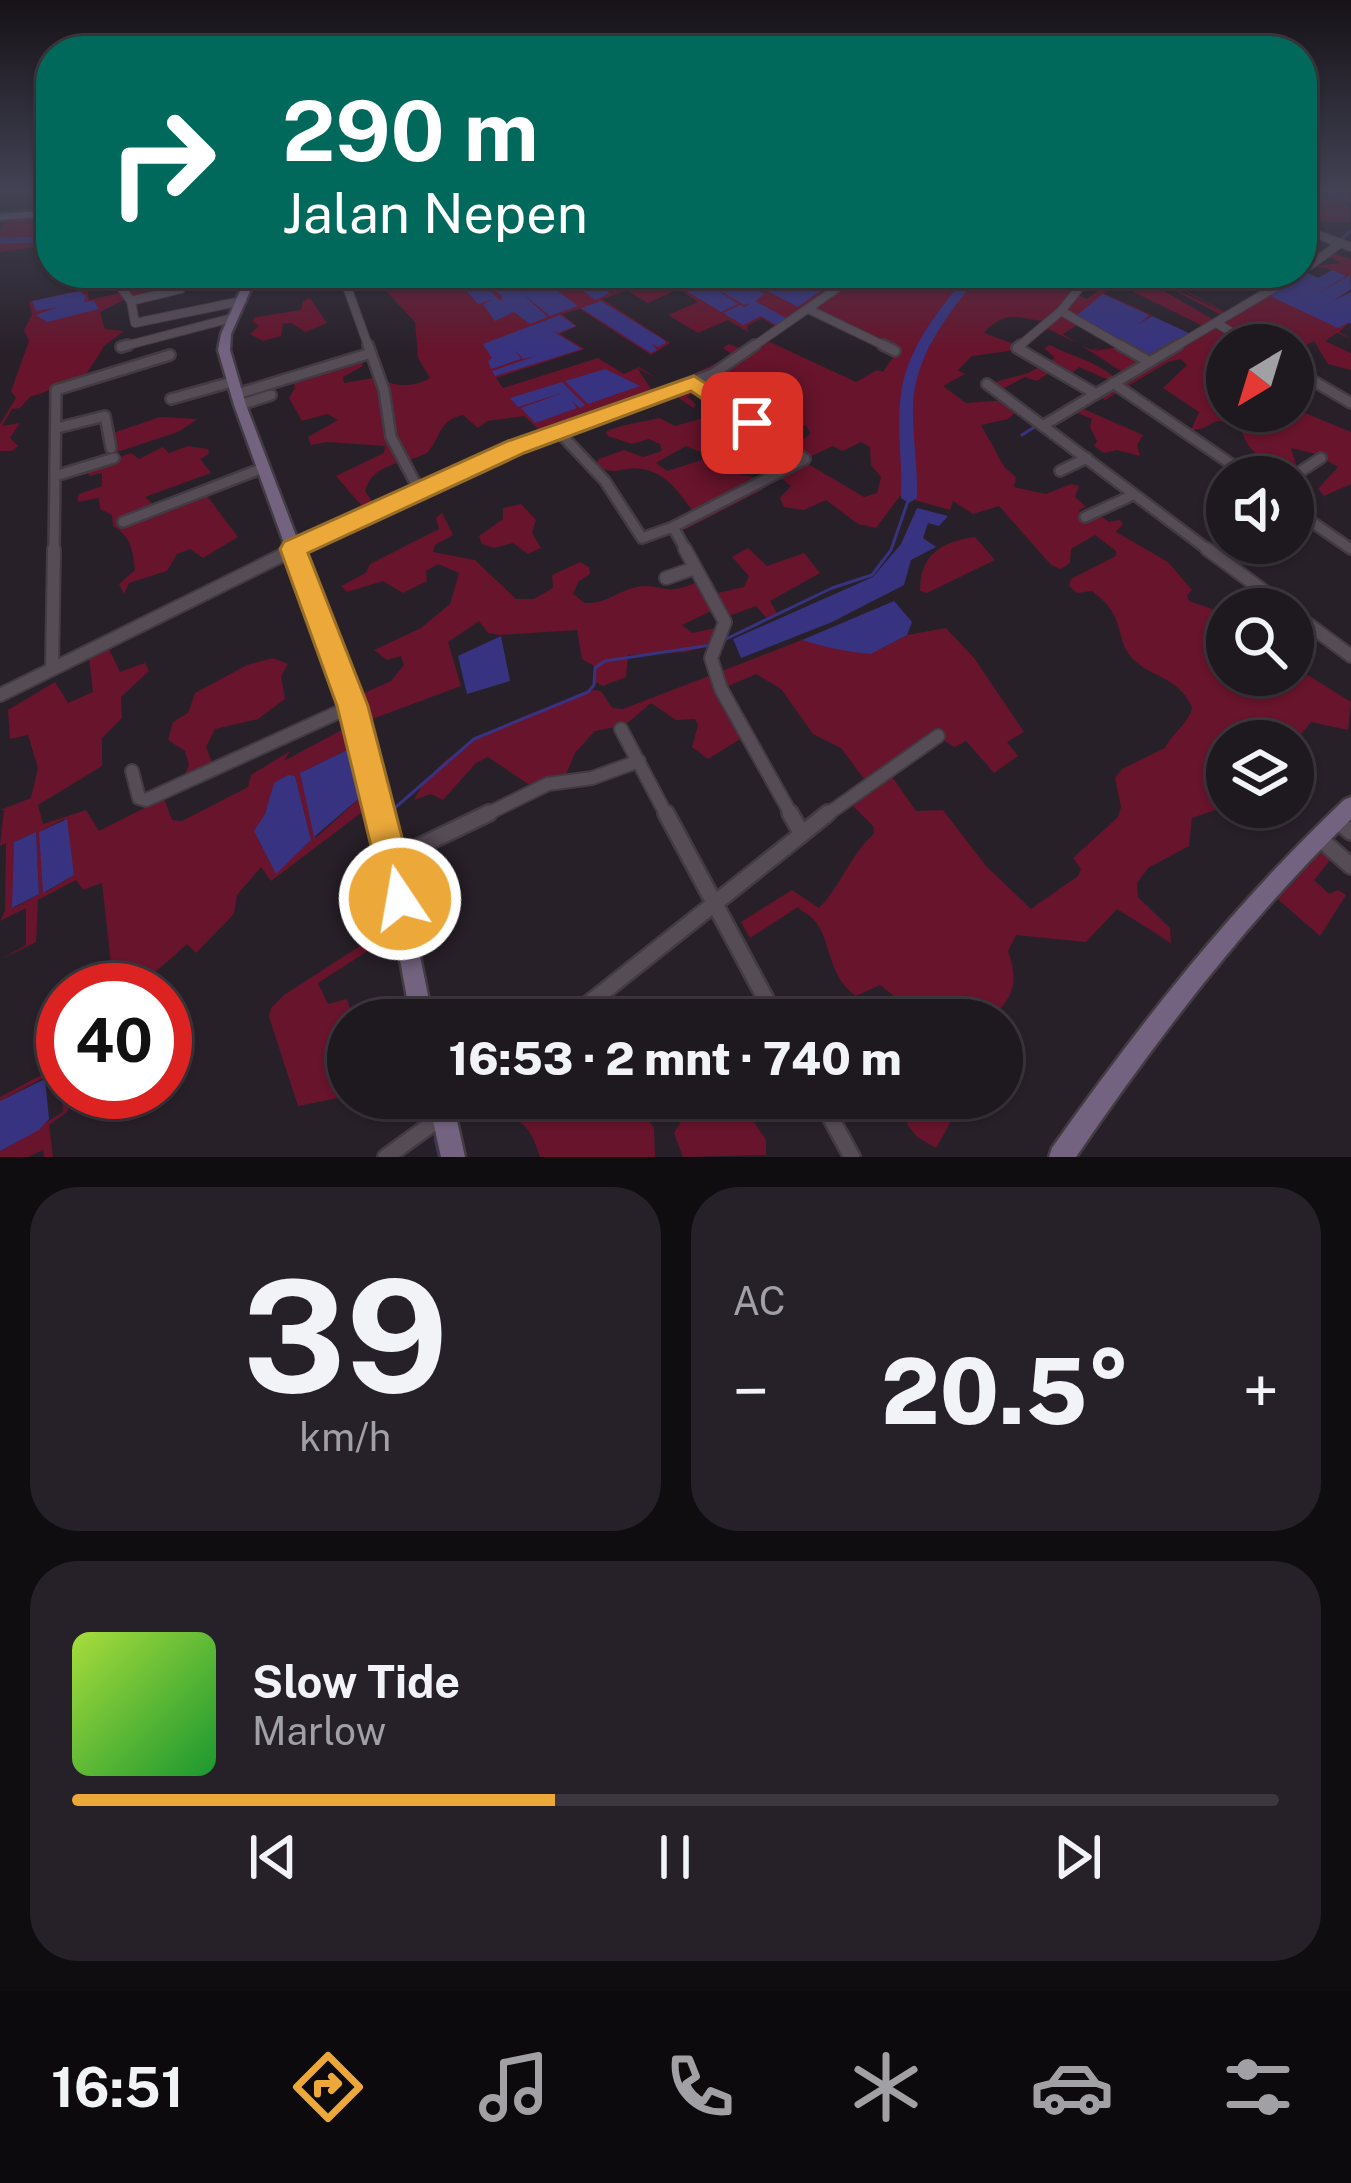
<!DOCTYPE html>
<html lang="id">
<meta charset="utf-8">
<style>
:root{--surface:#1e181f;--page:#262128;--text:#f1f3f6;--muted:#a1a0a4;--line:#3c373d;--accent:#eca93a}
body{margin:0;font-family:"Public Sans",sans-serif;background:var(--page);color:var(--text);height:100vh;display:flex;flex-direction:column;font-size:45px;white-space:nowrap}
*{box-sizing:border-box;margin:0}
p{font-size:39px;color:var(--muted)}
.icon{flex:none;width:66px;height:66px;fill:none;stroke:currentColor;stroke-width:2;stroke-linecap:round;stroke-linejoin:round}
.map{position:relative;height:1157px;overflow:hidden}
.panel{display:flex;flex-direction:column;gap:30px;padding:30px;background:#100d11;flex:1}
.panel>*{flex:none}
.top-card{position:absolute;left:36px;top:36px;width:1281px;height:252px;border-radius:48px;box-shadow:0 3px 9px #0004,0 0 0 3px var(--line);background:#00695c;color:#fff;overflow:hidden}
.needle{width:78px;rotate:218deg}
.buttons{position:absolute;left:1206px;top:324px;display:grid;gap:24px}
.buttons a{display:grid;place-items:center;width:108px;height:108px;border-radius:50%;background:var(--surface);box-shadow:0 3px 9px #0004,0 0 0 3px var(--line);font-size:60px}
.speed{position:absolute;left:36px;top:963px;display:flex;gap:24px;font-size:60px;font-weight:700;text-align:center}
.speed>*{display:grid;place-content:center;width:156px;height:156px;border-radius:50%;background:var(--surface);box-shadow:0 3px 9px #0004,0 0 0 3px var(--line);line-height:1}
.speed .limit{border:18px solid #d22;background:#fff;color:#111}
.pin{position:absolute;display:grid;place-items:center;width:102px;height:102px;color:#fff;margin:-51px;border-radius:24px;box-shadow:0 6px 18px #0006}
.me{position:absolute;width:132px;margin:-66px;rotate:348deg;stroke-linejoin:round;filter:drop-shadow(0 0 9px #0008)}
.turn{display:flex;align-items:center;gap:42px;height:252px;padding:0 48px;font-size:54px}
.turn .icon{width:156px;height:156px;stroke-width:2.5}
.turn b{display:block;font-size:84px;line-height:102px}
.big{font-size:90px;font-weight:800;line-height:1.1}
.panel .widget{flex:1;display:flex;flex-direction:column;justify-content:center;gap:18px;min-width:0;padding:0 42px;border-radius:48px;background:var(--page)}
.panel .dial{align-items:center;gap:0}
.dial b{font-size:156px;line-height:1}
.song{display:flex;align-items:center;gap:36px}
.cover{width:144px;height:144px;border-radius:18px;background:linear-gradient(135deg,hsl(80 70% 55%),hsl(130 70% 35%))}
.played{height:12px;border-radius:6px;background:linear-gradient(90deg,var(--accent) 40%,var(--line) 40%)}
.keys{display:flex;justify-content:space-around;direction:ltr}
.heat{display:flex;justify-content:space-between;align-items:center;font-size:66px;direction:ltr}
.panel .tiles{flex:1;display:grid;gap:30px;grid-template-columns:1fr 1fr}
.widget:last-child{grid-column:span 2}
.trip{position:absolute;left:327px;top:999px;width:696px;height:120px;border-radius:60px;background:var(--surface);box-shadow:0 3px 9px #0004,0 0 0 3px var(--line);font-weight:800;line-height:120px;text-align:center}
.tabs{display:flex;height:192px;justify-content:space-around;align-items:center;background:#0c0a0c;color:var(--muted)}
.tabs .icon{width:84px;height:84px}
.tabs .on{color:var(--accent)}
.tabs b{font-size:54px;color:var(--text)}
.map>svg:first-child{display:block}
</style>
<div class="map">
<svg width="1351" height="1157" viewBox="0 0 1351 1157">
<rect width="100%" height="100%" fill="#282029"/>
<!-- green -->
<g fill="#67142c" fill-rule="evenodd">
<polygon points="1302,190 1331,190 1342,196 1351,191 1347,197 1351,222 1324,222 1302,215"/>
<polygon points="46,216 44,229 51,233 51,245 0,252 0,229 9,219"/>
<path d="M1332,253L1351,259V275L1322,294L1334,300L1351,289L1337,301L1351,309L1344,306L1331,312L1351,321L1339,332L1351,339L1337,333L1325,341L1351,353V370L1328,364L1314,341L1293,352V345H1253L1244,340L1213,349L1227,358V411L1293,408L1351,432V484L1324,496L1318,489L1338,467L1316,454L1291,448L1297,467C1273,467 1248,456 1242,431C1208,410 1217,429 1191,430L1199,412L1163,388L1187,365L1181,359L1168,362L1105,400L1096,394L1111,381L1079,367L1066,378L1049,373L1037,381L1025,377L997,392L987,384L1028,373L1055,358L1044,348L1050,345C1071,356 1095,361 1113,376L1124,373L1082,346L1093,350L1105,344L1094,351L1118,347L1077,325L1063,334L1077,343L1044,327L1046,322C1020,318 1004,309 984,333L1017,345V350L972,356L958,370L965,374L943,386L966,403L1008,400L1020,409L1008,419L981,425L1005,468L1016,477L1014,487L1046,494L1071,484L1079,486L1075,497L1086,507L1079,510L1081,516L1096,512L1109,522L1120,520L1123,524L1116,532L1168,562L1192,590L1187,595L1189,601L1227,614V675H1293V666L1351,702L1348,730L1311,722L1293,744L1227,741V806L1192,818L1189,846L1148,868L1137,883L1138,897L1170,928L1171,943L1117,909L1086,942L1016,935L1008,951C1019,982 1014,998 989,1020H924L880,985L856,996C826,975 832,938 813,919C809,914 802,912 798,907L750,938L741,922L792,890L819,908C842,885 850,854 874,834L873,826L849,802L867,783L841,748L813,734L781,689L756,674L722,689L747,735L708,759L692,747L698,725L695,719L676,720L651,703L625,725L595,731L575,753L565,777L534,788L488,757L476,763L443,800L431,794L414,800C446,737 530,715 593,690L601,691L612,708L623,709L802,640L871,654L907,635L946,628L974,658L1024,732L1007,742L1018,756L994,773L966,741L955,747L937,737L888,771L916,811L943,810L986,866L1031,909L1078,876L1081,869L1073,858L1118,817L1121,807L1115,778L1122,769L1165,748C1172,733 1189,724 1192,707C1177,675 1152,679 1132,658C1119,643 1122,629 1113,613C1109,605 1099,597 1092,591L1077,593L1069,586L1071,579L1116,556V551L1095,535L1071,549L1070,563L1061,569L1051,565L999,506L973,514L953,501L950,510L900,496L876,528L858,524L826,500L804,510L784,507L780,498L791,486L776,474L803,461L864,497L877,493L881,477L871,465L870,447L861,442L843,451L833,446L805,459L791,450L810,434L807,426C780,422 759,444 733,441L728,433L761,415L755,408L765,397L751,391L759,380L743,372L737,375L741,385L723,379L719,370L708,385L728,394L706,402L707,390L687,396L696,405L693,408L672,393L546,436L524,416L487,421L478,428L463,415C437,421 442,437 427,453C403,465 373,462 365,491L376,507L366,511L336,476L384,453L385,446L327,442L311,445L308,437L338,420L327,414L302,421L289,398L295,388L293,381L361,358L363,366L343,377L344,383L379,377C393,388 416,387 430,378L418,358L415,322L384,289L387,281L402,273L414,289L456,278L455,273H485L479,275L487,283L520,273L489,285L542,280L533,273L547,280L579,273L566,276L609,293L583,273L629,287L612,273L633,287L649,279L639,273L654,279L659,273H676L666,277L681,288C713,272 724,268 749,282L760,275L757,273H770L766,275L811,298L819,291L784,273L829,283L808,273L830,282L817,273L835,280L845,273H859L856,276L876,284L884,279L870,273H1030L1087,299L1106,285L1111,273H1133L1214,320L1221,315L1142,273L1225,313L1151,273L1179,279L1169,273L1184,281L1177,286L1227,313L1269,286L1243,273L1278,279L1266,273L1279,278L1306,272L1293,281L1301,286L1319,277L1305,287L1332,270L1313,266L1341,263L1329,257ZM1113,282L1203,326L1180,340L1142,323L1152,315L1105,294ZM679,289L698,302L668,315L698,333L728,320L748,332L747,326L762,318L776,327L743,349L729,344L723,348L733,355L654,393L637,368L656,378L639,367L624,374L598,358L503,388L496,378L585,349L560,334L577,326L562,314L580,309L651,355L670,343L602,299L627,291L648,303ZM808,310L896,353L883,372L877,370L856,382L770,342L760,346Z"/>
<polygon points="74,273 139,273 151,294 133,299 125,290 137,282 122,285 116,277 87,287 89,300 120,293 127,298 100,312 105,329 124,331 105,345 83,379 30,397 20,408 12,409 2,426 20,423 10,438 18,446 12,451 0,451 0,424 16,398 11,391 29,341 24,330 32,315 29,302 80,290"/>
<polygon points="310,298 327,323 305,332 291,323 283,324 281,336 263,341 250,334 259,326 252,321 256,317 301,310 303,301"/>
<path d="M727,405L738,413L701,436L708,448L700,452L686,446L656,463L667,471L702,460L716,469L762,479V490L686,529L683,524L694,513C680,494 667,473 642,469C623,465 617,478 595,465L599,459L624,450L643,457L662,451L660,444L649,439L632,444L608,436L606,432C617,425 644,422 659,418L675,426L707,417Z"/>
<polygon points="1079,407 1143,435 1137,445 1140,456 1117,450 1104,453 1094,446 1097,441 1090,427 1092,419 1070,410"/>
<polygon points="160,417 198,419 178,432 114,453 113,433"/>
<path d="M188,446L208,449L209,454L200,459L211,473L145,497L154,505L201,488L238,537L203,558L190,549L177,554L167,571L129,583L124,594L119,584L135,570C133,550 131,537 113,526L112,515L100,509L99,498L77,502L79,494L102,486V473L89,476L87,469L131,453L139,459L163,447L169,453Z"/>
<polygon points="521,504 536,520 532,533 541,548 528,554 513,543 494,548 482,544 479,536 503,519 503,508"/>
<path d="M442,513L453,535L435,545L433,552L475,560L516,599H534L553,588L552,575L580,562L589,567L590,574L578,582L573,594L585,603C605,604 615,593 633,588C661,580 662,600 701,580L709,595L744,587L749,576L732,557L748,548L767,566L804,553L820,573L770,601L778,615L768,620L756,606L729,616L716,609L682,625L692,633L725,626L715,644L686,652L628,655L626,677L603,686L595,682L594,666L582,659L577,630L499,635L488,633L479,621L448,642L461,686L367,721L362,694L391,681L404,665L401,656L387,660L374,650L421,628L450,604L459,573L438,564L426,571L427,581L403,593L383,581L347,592L341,586L366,573L370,564L439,529L436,518Z"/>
<path d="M975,537L995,560L927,593L920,591C920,555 940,542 975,537Z"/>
<path d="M108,647L120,672L145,663L149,671L121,697L122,718L102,738V766L38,805L43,824L86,810L99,831L164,798L172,820L182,821L248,787L251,775L290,751L284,761L349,726L397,932L318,983L328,1004L347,999L354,1020H348V1096L298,1106L269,1017L271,1008L284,995L391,926L365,810L271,881L261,867L237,895L234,914L196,953L187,944C166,963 142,987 114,990L102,883L83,890L76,880L38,900L36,942L0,960L26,945V908L0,921L5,911L6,843L0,846L4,810H0L31,798L38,768L28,735L10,739L8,710L55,682L68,703L93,692L89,658ZM347,750L363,795L316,838L300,773ZM295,776L311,840L276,873L254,831L265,814L275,783ZM64,819L74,875L46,892L39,832ZM36,832L39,894L14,908V842Z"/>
<polygon points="273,658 288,664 281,676 285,699 258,719 215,729 206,747 213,765 184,776 189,765 185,751 168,740 173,722 188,713 195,693 247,665"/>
<polygon points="1320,847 1331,859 1314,880 1329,894 1338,890 1346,895 1320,936 1272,894"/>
<polygon points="60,1065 69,1106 68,1111 49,1125 53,1157 44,1157 43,1150 28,1157 0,1157 0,1151 63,1112 61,1093 49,1075 0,1101 0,1097"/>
<path d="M495,1098H633L654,1128L655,1157H540C526,1110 511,1127 495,1098Z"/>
<polygon points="681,1098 738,1098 766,1140 766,1155 683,1157 674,1133 681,1121"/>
<polygon points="913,1098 977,1098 954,1116 936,1148 917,1137 907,1124"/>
</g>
<!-- water -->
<g fill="#373380">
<polygon points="1332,270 1346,276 1317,294 1350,275 1351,289 1333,301 1351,292 1351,321 1338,328 1270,296 1278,291 1309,304 1281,290 1306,272 1318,278"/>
<polygon points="469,273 515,273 486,283 474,275 501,301 502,296 488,285 533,273 578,306 550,316 518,290 548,317 530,324 514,312 495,321 483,304 494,299 478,304 459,282 472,277"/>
<polygon points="537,273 639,273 650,280 615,292 588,275 610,293 595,300 564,275 547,280"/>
<polygon points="676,273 727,273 765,294 755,301 786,318 776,325 761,316 743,325 723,313 740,305 745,307 750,303 744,305 707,283 738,304 721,312 665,278"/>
<polygon points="733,273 759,274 760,273 845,274 798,307 752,283 765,275 749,282"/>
<polygon points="80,291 86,296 84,302 94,301 99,309 47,322 36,315 58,307 36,311 32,301"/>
<polygon points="1103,294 1149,315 1139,324 1152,316 1191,334 1146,358 1075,317"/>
<polygon points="601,301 664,340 666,343 658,347 652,344 657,350 651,353 581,308"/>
<polygon points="560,315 576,326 558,333 551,330 582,349 495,376 492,371 536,356 523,359 515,350 521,359 491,369 488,361 492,358 483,344"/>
<polygon points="605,369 640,386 588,404 565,381"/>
<polygon points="562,382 585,405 580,408 571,400 577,408 535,423 521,408 565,392 518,407 510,398"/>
<polygon points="917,508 948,516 939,526 928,523 923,538 936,547 911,560 904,585 832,622 741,658 733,639 873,577 901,544"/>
<path d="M894,601L912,622L907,635L871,654C847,652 824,647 802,640Z"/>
<polygon points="501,636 510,681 467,694 458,656"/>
<polygon points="347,750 363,795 314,837 300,773"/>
<polygon points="288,775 295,776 311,840 276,874 254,831 265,814 274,783"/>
<polygon points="67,819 74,875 43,893 39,832"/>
<polygon points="36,832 39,894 12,908 14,842"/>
<polygon points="45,1079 49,1119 39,1130 0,1151 0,1101"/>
</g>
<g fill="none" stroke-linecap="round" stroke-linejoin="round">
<!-- stream-far1 -->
<g stroke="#373380" stroke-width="3">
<polyline points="1322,190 1351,201"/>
<polyline points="1339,241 1351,231"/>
<polyline points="1289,283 1279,291 1351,322"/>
<polyline points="1022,435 1036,426"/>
<polyline points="726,639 832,588 872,575 891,550 909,498"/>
<polyline points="389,813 474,739 588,692 594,685 595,668 605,661 711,645"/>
</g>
<!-- stream -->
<polyline stroke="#373380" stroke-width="4.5" points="436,1138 440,1157"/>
<!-- river -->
<g fill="#373380" fill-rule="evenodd">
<polygon points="51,236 51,242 0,244 0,238"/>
<path d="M970,273H981C950,312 916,352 913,404C912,435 918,466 917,498L909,503L901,498C903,463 896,428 901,394C907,348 940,307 970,273Z"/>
</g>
<defs>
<g id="street-far3">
<polyline points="1302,229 1351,247"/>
<polyline points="1302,271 1341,243"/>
<polyline points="110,273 131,301 135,323 242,301"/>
<polyline points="342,273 369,348"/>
<polyline points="1082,273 1088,277 1061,311 1125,348"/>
<polyline points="131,301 181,289 182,280 208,273"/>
<polyline points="808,309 889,348"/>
<polyline points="1218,324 1253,345"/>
<polyline points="121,347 232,318"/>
<polyline points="751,348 859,273"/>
<polyline points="1017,348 1061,311"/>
<polyline points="1173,348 1299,273"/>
</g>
<g id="street-far2">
<polyline points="368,345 384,390 391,437 419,490"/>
<polyline points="883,345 895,351"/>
<polyline points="1021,345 1017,348 1096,394"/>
<polyline points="1120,345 1148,361"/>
<polyline points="121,347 128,345"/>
<polyline points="1293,369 1351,403"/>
<polyline points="1113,383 1250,477"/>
<polyline points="987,384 1211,552"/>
<polyline points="237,394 371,353"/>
<polyline points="171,399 232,382"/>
<polyline points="240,405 271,395"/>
<polyline points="1044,425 1178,345"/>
<polyline points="57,428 105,416 111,448"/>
<polyline points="558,431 605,481 642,538 673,527 687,552"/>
<polyline points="1060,471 1087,458"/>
<polyline points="55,476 114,458"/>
<polyline points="1292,477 1321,458"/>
<polyline points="1293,509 1351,549"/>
<polyline points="1085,517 1133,495"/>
<polyline points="123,522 263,468"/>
<polyline points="673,527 805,459 694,382"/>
<polyline points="54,552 56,390 170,355"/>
<polyline points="289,552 516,447 713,374 755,345"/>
</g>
<g id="street-far1">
<polyline points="685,549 725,622 711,658 721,689 792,816"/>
<polyline points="1207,549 1288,609"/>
<polyline points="666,578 695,568"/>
<polyline points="1293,613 1351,656"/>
<polyline points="52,668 54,549"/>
<polyline points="0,695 295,549"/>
<polyline points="621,729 667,816"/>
<polyline points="132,771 139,798 146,800 352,706"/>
<polyline points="483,816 548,784 592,778 639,761"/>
<polyline points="825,816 938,736"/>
</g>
<g id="street">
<polyline points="666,813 777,1020"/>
<polyline points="1336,820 1351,832"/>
<polyline points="802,834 828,813"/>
<polyline points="1318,837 1351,866"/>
<polyline points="391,860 489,813"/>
<polyline points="568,1020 802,834 790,813"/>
<polyline points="820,1098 852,1157"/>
<polyline points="386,1157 468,1098"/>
</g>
<g id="secondary">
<polygon points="51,210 51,216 0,220 0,214"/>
<polygon points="248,273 258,273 231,334 230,350 246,405 361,706 392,818 433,1020 411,1020 374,818 343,706 234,405 218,350 221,334"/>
<path d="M1351,797V819C1246,922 1159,1036 1076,1157H1049L1052,1148C1142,1021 1231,907 1344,800Z"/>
<polygon points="428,1098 452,1098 465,1157 441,1157"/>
</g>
</defs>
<!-- street-far3 casing -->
<use href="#street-far3" stroke="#423b42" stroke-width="10"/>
<!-- street-far2 casing -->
<use href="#street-far2" stroke="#423b42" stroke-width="14"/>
<!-- street-far1 casing -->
<use href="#street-far1" stroke="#423b42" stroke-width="16"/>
<!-- street casing -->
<use href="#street" stroke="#423b42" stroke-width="20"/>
<!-- secondary casing -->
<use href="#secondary" stroke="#423b42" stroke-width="5"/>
<!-- street-far3 -->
<use href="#street-far3" stroke="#564c56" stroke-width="8"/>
<!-- street-far2 -->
<use href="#street-far2" stroke="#564c56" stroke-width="9"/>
<!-- street-far1 -->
<use href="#street-far1" stroke="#564c56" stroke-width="12"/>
<!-- street -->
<use href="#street" stroke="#564c56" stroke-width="15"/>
<!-- secondary -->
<use href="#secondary" fill="#736380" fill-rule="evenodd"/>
</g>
<!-- sky -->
<linearGradient id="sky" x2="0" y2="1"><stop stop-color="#161217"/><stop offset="0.54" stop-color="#424254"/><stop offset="1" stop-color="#424254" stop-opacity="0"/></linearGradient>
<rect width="1351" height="352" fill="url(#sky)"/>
<!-- route -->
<polygon fill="#eca93a" stroke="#996e26" stroke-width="3" points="694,376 760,418 760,428 744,428 691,391 524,453 308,553 368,706 418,899 413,912 400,918 387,912 337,706 280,549 284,542 508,441"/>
</svg>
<div class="buttons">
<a><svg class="needle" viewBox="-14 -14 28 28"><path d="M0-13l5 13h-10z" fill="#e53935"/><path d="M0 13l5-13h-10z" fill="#a1a0a4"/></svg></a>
<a><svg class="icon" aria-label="sound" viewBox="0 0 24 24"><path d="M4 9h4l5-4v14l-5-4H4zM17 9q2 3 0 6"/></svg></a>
<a><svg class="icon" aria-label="search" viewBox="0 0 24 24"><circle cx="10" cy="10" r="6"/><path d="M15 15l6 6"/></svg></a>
<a><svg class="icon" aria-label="layers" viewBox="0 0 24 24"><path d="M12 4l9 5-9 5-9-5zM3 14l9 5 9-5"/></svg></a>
</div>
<div class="speed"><div class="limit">40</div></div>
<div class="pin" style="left:752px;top:423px;background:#d93025"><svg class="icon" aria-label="arrive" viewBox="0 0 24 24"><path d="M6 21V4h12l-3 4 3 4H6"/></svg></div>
<svg class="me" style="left:400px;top:899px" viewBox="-20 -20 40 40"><circle r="17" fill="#eca93a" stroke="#fff" stroke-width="3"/><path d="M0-11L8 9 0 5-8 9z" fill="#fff"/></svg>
<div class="trip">16:53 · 2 mnt · 740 m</div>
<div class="top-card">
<div class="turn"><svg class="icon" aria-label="right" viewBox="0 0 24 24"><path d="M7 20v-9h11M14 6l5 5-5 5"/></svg><div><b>290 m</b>Jalan Nepen</div></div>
</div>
</div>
<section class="panel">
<div class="tiles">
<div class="widget dial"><b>39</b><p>km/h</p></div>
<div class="widget"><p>AC</p>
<div class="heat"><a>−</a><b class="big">20.5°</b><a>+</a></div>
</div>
<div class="widget">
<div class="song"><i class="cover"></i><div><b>Slow Tide</b><p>Marlow</p></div></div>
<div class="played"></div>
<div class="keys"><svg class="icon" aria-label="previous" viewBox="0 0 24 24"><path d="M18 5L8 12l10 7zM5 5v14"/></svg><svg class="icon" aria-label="pause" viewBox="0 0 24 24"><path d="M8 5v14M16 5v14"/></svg><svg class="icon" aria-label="next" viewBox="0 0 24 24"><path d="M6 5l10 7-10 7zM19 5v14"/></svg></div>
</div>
</div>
</section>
<nav class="tabs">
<b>16:51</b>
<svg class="icon on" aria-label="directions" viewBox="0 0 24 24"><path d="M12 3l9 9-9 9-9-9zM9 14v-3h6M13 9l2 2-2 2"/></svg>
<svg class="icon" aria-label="music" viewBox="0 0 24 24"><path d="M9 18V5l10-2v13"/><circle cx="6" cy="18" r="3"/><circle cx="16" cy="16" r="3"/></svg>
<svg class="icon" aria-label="phone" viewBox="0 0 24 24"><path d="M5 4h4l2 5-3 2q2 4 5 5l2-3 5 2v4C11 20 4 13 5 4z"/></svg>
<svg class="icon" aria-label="climate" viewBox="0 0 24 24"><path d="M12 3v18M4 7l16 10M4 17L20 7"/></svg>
<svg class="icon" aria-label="car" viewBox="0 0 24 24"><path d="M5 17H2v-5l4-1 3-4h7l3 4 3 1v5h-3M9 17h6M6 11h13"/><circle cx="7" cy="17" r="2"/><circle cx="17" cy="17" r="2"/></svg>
<svg class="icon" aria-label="filters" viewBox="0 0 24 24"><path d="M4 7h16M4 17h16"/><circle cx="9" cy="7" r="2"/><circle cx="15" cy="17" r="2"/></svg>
</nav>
